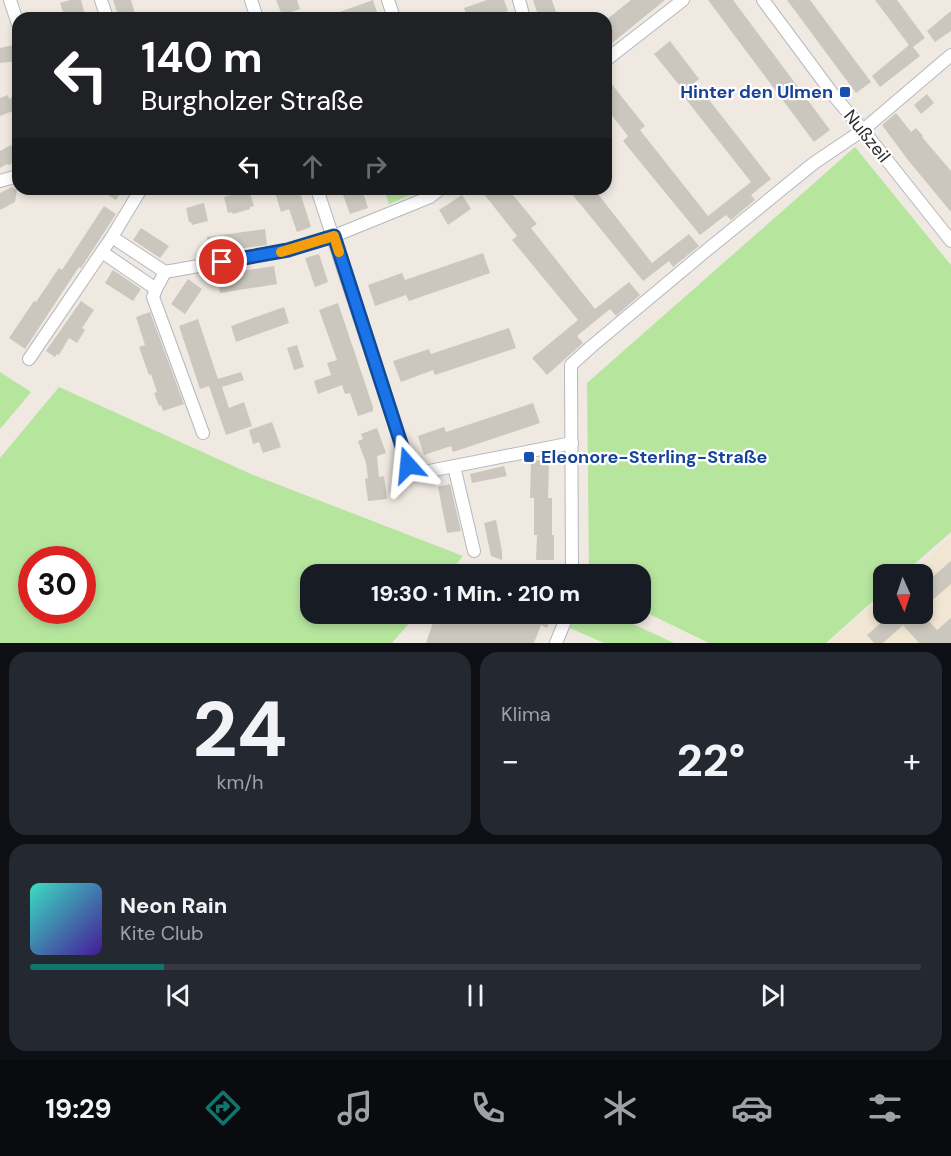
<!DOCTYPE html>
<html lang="de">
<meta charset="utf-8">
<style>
:root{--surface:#171b24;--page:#242831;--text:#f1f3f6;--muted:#9ea1a6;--line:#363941;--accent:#0f766e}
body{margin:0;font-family:"DM Sans",sans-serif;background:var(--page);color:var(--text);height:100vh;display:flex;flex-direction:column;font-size:22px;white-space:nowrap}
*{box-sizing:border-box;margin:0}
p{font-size:20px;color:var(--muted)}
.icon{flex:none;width:33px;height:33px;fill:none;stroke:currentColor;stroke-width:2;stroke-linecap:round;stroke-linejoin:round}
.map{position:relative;height:643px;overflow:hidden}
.panel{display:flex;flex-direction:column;gap:9px;padding:9px;background:#0d0f14;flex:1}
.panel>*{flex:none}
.guide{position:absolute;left:12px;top:12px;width:600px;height:183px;border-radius:18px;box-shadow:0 3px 9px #0003;background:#202124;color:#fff;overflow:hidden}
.needle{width:39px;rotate:177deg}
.fabs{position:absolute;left:873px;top:564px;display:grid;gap:12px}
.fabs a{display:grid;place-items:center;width:60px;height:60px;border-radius:12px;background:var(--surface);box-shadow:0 3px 9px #0003;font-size:30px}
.speed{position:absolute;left:18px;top:546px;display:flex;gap:12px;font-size:30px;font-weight:700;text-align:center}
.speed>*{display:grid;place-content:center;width:78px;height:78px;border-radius:50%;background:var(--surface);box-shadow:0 3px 9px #0003;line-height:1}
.speed .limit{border:9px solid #d22;background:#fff;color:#111}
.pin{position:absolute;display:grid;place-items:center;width:51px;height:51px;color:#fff;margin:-26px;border:3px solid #fff;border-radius:50%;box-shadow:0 2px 6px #0007}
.me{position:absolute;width:66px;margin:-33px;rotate:342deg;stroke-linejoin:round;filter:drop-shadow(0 0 4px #0008)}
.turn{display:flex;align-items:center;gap:21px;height:126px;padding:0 30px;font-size:27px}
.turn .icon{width:78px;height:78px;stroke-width:2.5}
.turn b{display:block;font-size:42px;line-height:51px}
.lanes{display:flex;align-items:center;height:57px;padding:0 30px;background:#0003;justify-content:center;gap:30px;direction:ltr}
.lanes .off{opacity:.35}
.big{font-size:45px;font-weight:800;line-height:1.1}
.panel .widget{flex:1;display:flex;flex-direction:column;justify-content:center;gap:9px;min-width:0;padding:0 21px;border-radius:18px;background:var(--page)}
.panel .dial{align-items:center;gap:0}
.dial b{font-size:78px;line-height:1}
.song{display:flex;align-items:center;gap:18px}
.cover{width:72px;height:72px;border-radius:9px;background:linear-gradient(135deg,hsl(170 70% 55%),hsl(260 70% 35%))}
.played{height:6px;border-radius:3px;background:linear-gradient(90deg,var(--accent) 15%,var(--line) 15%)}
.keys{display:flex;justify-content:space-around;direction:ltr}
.heat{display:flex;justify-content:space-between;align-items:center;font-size:33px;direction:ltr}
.panel .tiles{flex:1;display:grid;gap:9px;grid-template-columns:1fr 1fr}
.widget:last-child{grid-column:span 2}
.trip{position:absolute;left:300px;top:564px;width:351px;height:60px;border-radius:18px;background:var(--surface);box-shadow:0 3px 9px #0003;font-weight:800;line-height:60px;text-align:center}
.tab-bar{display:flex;height:96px;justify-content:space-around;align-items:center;background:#090b0e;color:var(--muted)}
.tab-bar .icon{width:42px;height:42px}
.tab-bar .current{color:var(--accent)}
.tab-bar b{font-size:27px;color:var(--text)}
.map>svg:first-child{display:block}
</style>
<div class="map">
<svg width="951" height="643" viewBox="0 0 951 643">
<rect width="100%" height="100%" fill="#efe9e1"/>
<!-- education -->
<polygon fill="#f0e6d1" points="951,537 951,643 830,643 883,596 884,614 922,614 922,574 908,574"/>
<!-- green -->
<g fill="#b6e59e" fill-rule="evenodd">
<polygon points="855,147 951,265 951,532 903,574 884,574 883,592 826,643 709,643 641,610 640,574 589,574 587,383"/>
<polygon points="384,189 424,189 389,204"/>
<polygon points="0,372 31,392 0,429"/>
<path d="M59,387L251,474L463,556L448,574H310V614H417L392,643H0V458ZM32,560H82V610H32Z"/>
<polygon points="573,614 611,614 674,643 604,643 570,628"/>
</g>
<!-- building -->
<g fill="#cbc7bf">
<polygon points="70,0 81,0 86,18 65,18 60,3"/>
<polygon points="113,0 131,0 135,14 119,18"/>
<polygon points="276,0 297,0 300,9 282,15"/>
<polygon points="373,0 378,15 369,18 326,18 326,17"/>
<polygon points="487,0 504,0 508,11 487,18 467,18 464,8"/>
<polygon points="533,0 552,0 558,18 539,18"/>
<polygon points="631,0 665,0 606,48 606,20"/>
<polygon points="708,0 733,0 830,130 814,142"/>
<polygon points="787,0 810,0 871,82 856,93"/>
<polygon points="875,0 897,0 925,38 913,47 920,56 880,87 872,76 909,45"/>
<polygon points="951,11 951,31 935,42 927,31"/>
<polygon points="670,41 699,79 695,82 771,179 751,195 755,200 731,220 726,215 700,235 623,141 628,136 606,108 606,77 645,126 640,130 708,216 751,182 681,93 684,91 654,54"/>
<polygon points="13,45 17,61 0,63 0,48"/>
<polygon points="927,94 934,103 921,114 914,105"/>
<polygon points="8,95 9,99 18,95 18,109 0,116 0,98"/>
<polygon points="896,113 911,132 916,128 923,136 922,137 951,171 951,212 908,160 882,125"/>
<polygon points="18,144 18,160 9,165 7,164 0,168 0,151 11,145 12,147"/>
<polygon points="12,187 17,190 15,202 0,210 0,193"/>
<polygon points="99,189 123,189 116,200"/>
<polygon points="277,189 299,189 311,227 297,232 289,209 281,212 275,192 278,191"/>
<polygon points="341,189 362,189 368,208 350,214"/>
<polygon points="480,189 508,189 537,224 531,228 595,309 629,282 640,295 616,316 610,309 577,336 583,343 547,375 532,358 578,320 512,240 517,236"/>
<polygon points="568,189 594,189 652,263 689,234 699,246 673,267 669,261 643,281"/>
<polygon points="249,190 254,206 250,207 250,209 233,214 232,212 228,213 224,197"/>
<polygon points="462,195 471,209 448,225 439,210"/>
<polygon points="204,203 208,221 192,225 191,222 189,222 186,208"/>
<polygon points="104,206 116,214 81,268 79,267 25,349 9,338 34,301 36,302 59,268 62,270"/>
<polygon points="141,228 169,246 160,258 133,240"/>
<polygon points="265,229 267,245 209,253 207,237"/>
<polygon points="483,253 490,273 409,301 406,295 375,306 368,285 402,273 405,280"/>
<polygon points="319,254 328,282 315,287 305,258"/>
<polygon points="274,266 277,284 220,293 217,275"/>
<polygon points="113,270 141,289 133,301 105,283"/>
<polygon points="188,279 202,289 185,314 171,304"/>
<polygon points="81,301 94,310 82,328 85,330 77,343 69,338 59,355 57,354 55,357 46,351"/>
<polygon points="338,303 373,407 373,411 358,416 350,393 345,394 342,385 318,394 314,381 331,375 327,363 337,360 319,310"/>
<polygon points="284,307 289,323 236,342 231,326"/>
<polygon points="150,312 184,404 163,411 161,405 159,406 154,393 157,392 151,374 149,375 139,347 145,345 136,317"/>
<polygon points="198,319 218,379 241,372 244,380 222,387 229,408 244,402 252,426 226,435 209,386 200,389 179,326"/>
<polygon points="509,328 516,348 435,375 433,370 401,382 393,361 429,349 431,354"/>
<polygon points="297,345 304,367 294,370 287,348"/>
<polygon points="533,403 540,423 453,452 451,446 424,455 418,436 444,427 446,432"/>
<polygon points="272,422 281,447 263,453 259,442 253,444 249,430"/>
<polygon points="377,428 386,453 377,456 379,477 384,476 387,499 368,501 365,479 368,478 366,463 358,441 363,439 361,434"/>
<polygon points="531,460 549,461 548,498 552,498 552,535 554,535 554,560 536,560 537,535 534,535 534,498 530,498"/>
<polygon points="504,466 507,476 472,483 470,474"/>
<polygon points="450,484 461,531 447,533 438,487"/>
<polygon points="496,520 502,551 502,560 491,556 484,523"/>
<polygon points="951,561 951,584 922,609 922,586"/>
<polygon points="436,614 443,614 453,617 454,614 541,614 551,617 547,628 541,625 534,643 426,643"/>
<polygon points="891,614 922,614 937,630 951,618 951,643 919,643 903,625 883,643 874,643 867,635"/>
</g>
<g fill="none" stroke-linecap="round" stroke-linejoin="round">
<defs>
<g id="street">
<polyline points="10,0 18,24"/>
<polyline points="101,0 107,18"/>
<polyline points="251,0 257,18"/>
<polyline points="388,0 394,18"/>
<polyline points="519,0 524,18"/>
<polyline points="763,0 835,97 863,130 951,241"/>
<polyline points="606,60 683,0"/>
<polyline points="0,181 18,176"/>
<polyline points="317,189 408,465 414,474 572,443"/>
<polyline points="112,237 165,272"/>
<polyline points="102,252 156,289"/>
<polyline points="165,272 288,250 334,236 430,197 440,189"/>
<polyline points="165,272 156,289 153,297 203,433"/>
<polyline points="29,359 112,237 141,189"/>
<polyline points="454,466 474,551"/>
<polyline points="572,574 571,365 592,346 707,250 814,163 863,130 951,55"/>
<polyline points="556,643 565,621 567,614"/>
</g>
</defs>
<!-- street casing -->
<use href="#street" stroke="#b4b7c1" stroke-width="14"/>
<!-- street -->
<use href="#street" stroke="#fff" stroke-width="12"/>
</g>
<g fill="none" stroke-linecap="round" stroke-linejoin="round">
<defs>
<polyline id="route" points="222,262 288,250 334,236 408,465"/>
</defs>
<!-- route casing -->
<use href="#route" stroke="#114b97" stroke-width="15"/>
<!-- route -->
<use href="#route" stroke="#1a73e8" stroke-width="10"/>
<!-- slow -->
<polyline stroke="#f59e0b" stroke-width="10" points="281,252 334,236 339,252"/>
</g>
<!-- markers -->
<g fill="#1a4fb4" stroke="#fff" stroke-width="2">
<rect x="839" y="86" width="12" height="12" rx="3"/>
<rect x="523" y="451" width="12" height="12" rx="3"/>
</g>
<g text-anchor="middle" stroke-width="4.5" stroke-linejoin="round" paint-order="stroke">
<!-- transit labels -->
<g font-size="18" font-weight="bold" fill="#164399" stroke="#fff" text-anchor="end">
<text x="833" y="98">Hinter den Ulmen</text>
<text x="541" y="463" text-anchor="start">Eleonore-Sterling-Straße</text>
</g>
<!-- street labels -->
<g font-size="18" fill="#2e2e2e" stroke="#fff">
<text transform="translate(867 136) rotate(51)" y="6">Nußzeil</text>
</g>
</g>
</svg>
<div class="fabs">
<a><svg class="needle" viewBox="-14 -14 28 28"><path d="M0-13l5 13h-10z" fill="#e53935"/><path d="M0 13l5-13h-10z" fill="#9ea1a6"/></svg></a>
</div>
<div class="speed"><div class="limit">30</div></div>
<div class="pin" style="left:222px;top:262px;background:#d93025"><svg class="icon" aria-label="arrive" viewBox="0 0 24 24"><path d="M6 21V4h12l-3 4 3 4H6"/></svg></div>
<svg class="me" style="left:408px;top:465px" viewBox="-20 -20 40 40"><path d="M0-17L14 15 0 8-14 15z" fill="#1a73e8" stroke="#fff" stroke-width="4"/></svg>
<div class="trip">19:30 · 1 Min. · 210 m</div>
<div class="guide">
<div class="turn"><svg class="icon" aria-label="left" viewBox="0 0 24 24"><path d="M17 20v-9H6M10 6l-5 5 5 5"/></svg><div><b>140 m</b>Burgholzer Straße</div></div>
<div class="lanes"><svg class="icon" aria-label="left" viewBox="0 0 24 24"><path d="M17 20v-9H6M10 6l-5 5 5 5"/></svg><svg class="icon off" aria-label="ahead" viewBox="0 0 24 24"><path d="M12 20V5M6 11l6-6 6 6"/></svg><svg class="icon off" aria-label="right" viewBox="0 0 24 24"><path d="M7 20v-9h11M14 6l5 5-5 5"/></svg></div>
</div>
</div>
<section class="panel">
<div class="tiles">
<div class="widget dial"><b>24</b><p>km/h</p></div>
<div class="widget"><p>Klima</p>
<div class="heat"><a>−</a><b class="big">22°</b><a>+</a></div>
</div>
<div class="widget">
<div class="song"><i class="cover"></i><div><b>Neon Rain</b><p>Kite Club</p></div></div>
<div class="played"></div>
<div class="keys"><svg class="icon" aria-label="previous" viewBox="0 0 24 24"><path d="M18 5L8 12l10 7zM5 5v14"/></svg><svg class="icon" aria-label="pause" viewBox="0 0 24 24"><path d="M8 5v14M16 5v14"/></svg><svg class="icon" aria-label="next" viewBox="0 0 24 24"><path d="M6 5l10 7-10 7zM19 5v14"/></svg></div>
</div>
</div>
</section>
<nav class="tab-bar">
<b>19:29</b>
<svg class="icon current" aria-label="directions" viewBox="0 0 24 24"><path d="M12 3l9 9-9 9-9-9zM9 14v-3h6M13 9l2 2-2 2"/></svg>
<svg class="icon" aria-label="music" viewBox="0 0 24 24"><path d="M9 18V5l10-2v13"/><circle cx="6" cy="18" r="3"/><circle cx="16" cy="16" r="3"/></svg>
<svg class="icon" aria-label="phone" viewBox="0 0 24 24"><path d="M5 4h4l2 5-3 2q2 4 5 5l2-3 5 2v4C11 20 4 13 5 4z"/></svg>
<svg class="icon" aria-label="climate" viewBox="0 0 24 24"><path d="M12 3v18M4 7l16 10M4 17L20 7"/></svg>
<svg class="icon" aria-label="car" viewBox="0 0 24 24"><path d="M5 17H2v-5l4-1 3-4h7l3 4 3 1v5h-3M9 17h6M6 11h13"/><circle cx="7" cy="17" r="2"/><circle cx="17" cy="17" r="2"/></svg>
<svg class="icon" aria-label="filters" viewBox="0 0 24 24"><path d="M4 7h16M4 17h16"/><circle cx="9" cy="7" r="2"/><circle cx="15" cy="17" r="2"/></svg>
</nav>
